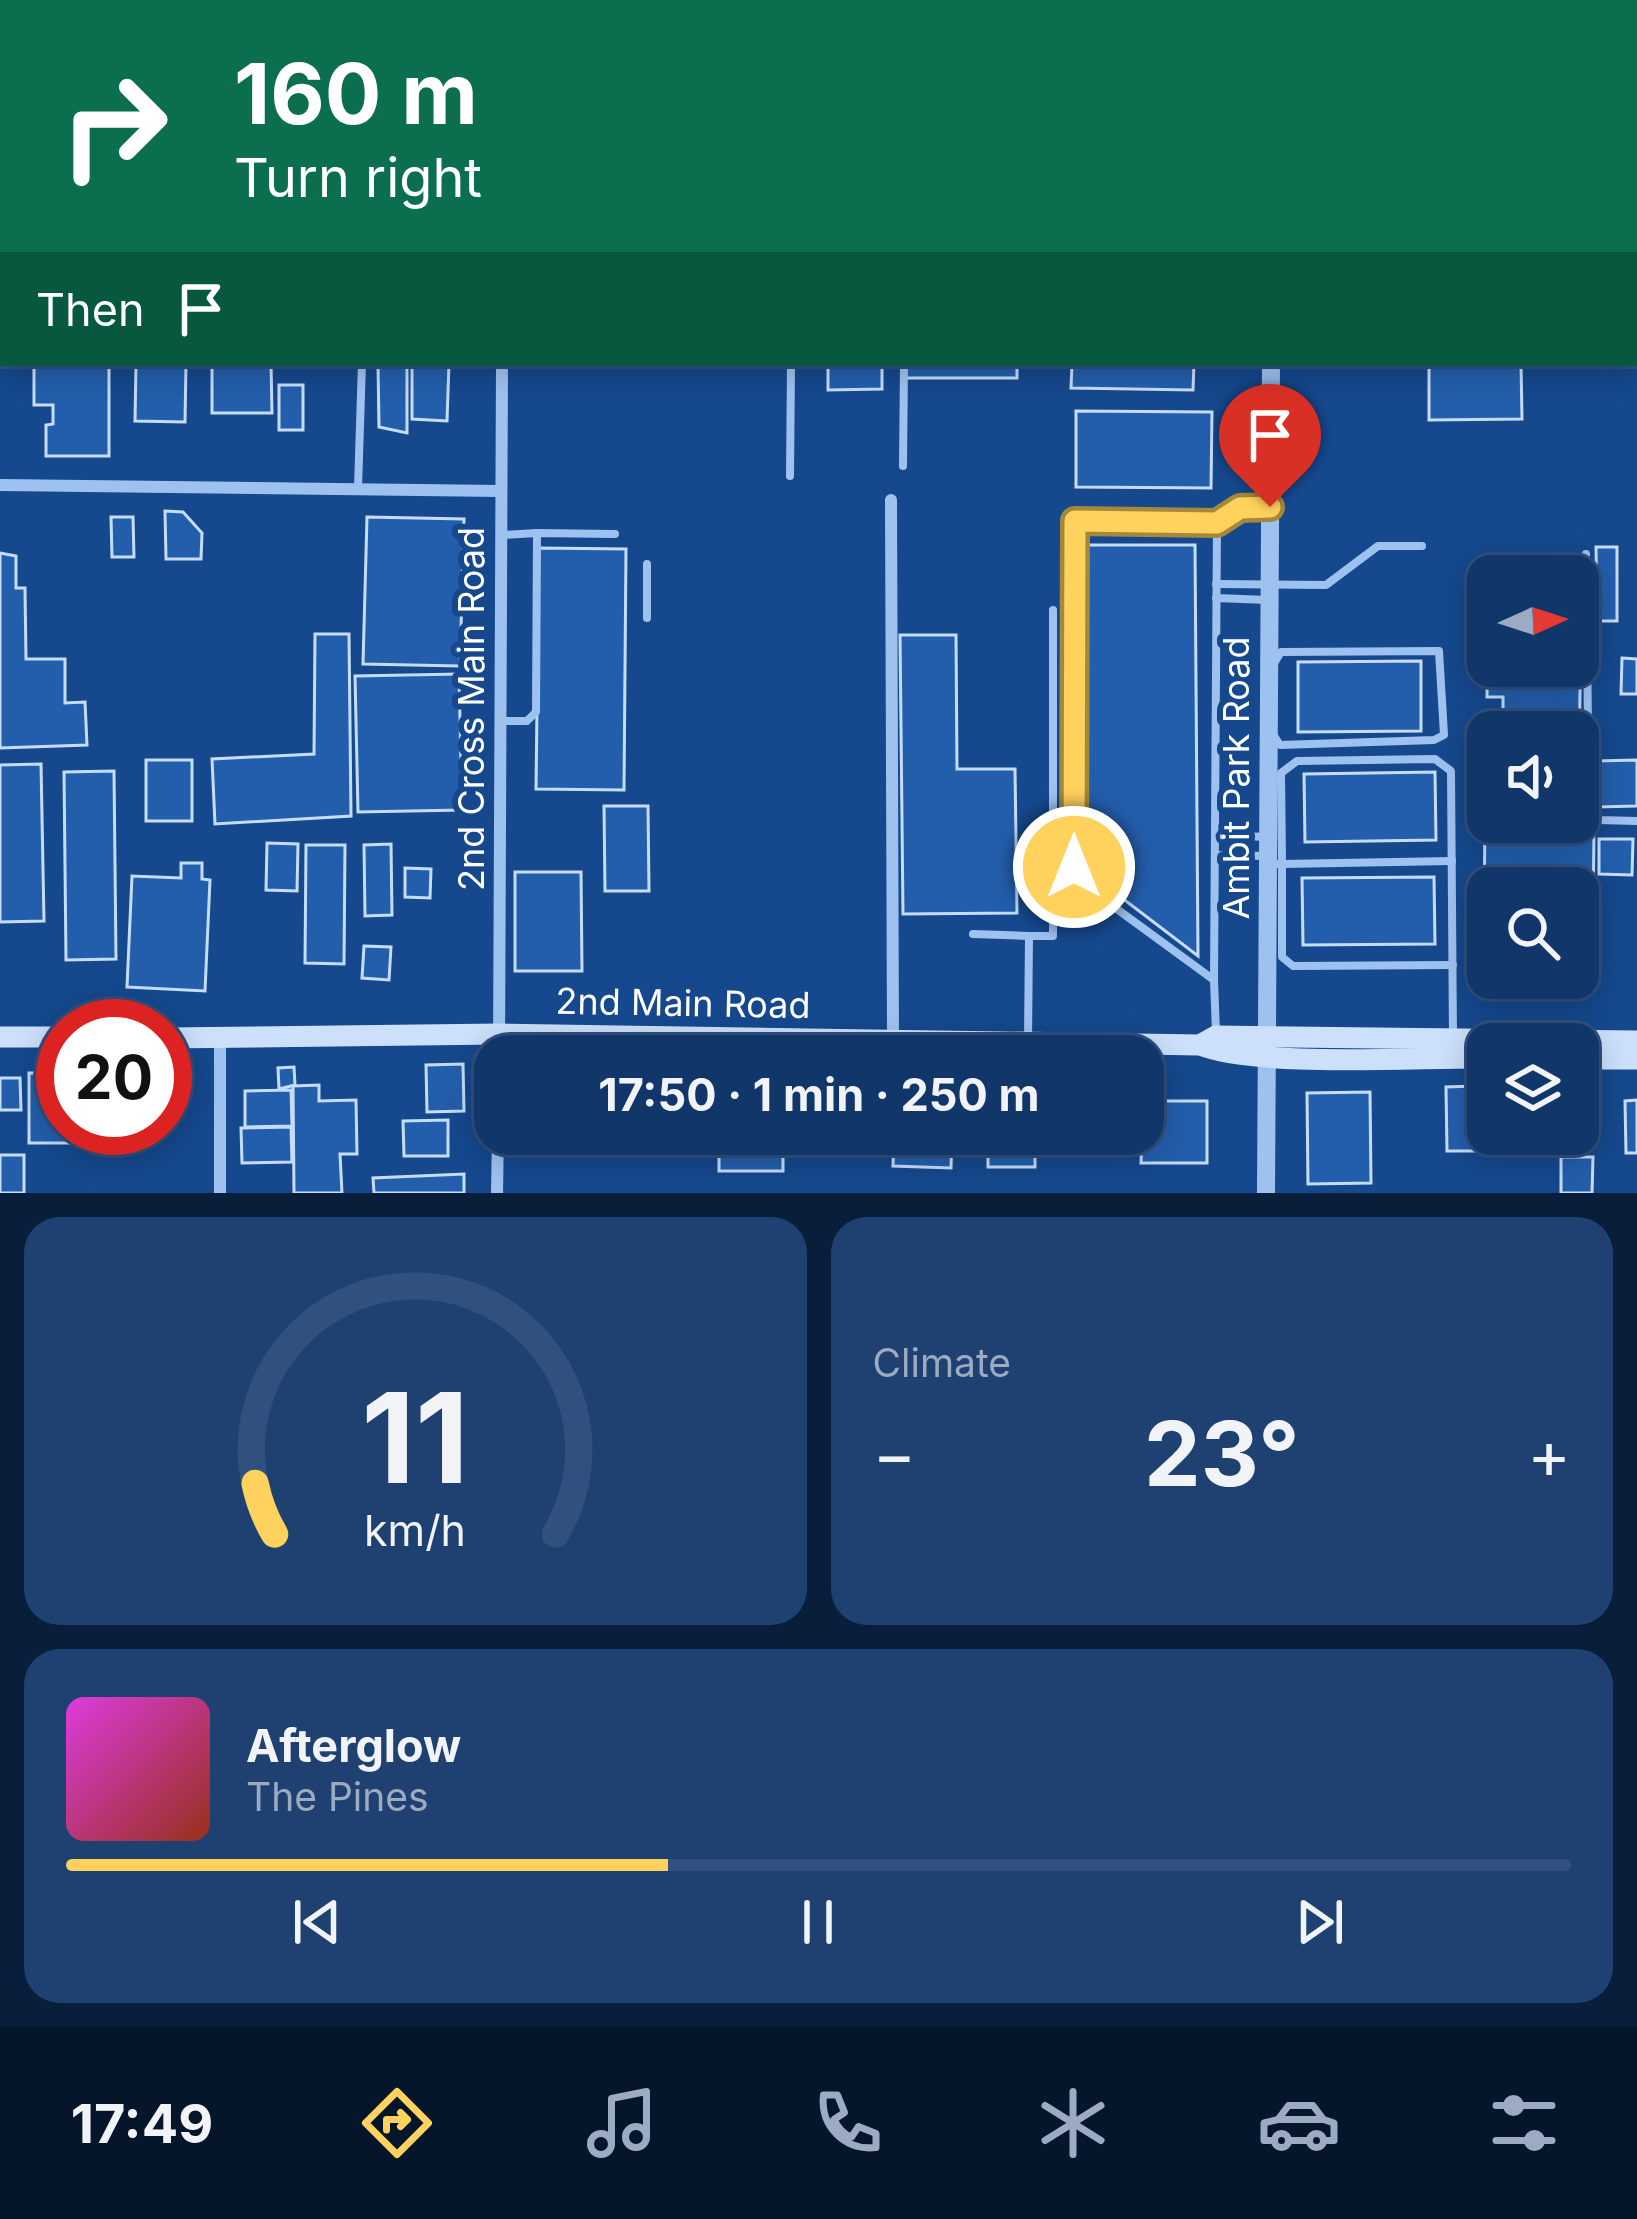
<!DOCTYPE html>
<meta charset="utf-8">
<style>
:root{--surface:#10366a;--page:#1e4172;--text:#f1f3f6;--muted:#9cabc1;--line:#30507e;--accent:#ffd25d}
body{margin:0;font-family:Inter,sans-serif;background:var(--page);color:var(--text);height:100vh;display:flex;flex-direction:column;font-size:45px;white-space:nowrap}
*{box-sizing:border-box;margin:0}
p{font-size:39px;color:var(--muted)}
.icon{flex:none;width:66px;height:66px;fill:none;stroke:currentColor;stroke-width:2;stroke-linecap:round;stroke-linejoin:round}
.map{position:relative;height:1193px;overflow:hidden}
.details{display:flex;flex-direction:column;gap:24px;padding:24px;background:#091e3a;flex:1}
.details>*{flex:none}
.guide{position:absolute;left:0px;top:0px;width:1638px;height:366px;box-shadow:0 6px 30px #0003,0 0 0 3px var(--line);background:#0b6e4f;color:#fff;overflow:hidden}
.needle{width:78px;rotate:87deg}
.controls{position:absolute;left:1467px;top:555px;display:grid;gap:24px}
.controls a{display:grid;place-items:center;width:132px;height:132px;border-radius:24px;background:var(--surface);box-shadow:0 6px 30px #0003,0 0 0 3px var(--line);font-size:60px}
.speed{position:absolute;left:36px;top:999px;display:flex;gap:24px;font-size:60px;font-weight:700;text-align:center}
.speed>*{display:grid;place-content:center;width:156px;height:156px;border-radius:50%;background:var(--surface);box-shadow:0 6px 30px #0003,0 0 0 3px var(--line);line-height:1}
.speed .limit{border:18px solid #d22;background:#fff;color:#111}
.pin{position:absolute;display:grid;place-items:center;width:102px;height:102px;color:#fff;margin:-123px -51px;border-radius:50% 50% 50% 0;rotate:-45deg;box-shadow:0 0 12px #0007}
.pin .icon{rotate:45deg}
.me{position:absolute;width:132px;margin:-66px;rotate:0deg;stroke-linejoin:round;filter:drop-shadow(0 0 9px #0008)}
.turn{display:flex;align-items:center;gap:42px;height:252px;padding:0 36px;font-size:54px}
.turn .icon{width:156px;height:156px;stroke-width:2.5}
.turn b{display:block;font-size:84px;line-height:102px}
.then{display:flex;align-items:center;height:114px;padding:0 36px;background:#0003;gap:24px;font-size:45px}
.big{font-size:90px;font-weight:700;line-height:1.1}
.details .tile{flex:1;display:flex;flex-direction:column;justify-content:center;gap:18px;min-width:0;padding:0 42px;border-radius:36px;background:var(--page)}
.details .dial{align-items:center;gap:0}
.dial svg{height:312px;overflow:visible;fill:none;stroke:var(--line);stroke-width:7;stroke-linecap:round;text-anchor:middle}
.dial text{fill:var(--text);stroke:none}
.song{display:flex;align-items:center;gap:36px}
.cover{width:144px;height:144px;border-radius:18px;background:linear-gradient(135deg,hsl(300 70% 55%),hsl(10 70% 35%))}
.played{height:12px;border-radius:6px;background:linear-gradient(90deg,var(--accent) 40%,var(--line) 40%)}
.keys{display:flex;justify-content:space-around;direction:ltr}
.heat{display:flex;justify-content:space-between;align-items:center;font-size:66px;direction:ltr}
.details .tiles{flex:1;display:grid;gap:24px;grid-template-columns:1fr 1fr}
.tile:last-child{grid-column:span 2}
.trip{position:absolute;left:474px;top:1035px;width:690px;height:120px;border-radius:36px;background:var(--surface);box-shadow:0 6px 30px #0003,0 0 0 3px var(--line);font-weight:700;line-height:120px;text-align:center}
.tabs{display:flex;height:192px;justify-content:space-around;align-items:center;background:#06162a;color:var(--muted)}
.tabs .icon{width:84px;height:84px}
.tabs .current{color:var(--accent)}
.tabs b{font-size:54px;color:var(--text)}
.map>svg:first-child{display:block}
</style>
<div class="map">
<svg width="1637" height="1193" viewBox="0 0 1637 1193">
<rect width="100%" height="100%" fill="#15488d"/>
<!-- building -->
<g fill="#235eac" stroke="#c5ddfb" stroke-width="3" fill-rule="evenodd">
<polygon points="538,0 683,0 538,3"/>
<rect x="0" y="16" width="3" height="183"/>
<rect x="0" y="215" width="3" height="57"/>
<polygon points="34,363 109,363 109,456 46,456 46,425 53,424 53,405 34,405"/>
<polygon points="136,363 186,363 185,422 135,421"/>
<polygon points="212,363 271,363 272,413 212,413"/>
<polygon points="378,363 407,363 407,433 379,427"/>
<polygon points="412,363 449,363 447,421 412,419"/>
<polygon points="828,363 882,363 882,389 828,390"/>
<rect x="902" y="363" width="115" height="15"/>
<polygon points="1072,363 1194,363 1193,390 1071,388"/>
<polygon points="1429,363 1521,363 1522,419 1429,420"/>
<rect x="279" y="385" width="24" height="45"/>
<polygon points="1076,411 1212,412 1211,488 1076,487"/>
<polygon points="165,511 183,512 202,533 201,559 166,559"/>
<polygon points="111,517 133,517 134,557 112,557"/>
<polygon points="367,517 464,519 460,666 363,664"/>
<polygon points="1075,545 1195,545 1198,956 1080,866"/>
<polygon points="1596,547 1617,547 1617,621 1597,621"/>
<polygon points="539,548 626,549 624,790 536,789"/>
<polygon points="0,553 16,556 16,588 25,588 26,659 65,659 65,703 85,702 87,745 0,748"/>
<path d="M1488,558L1582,559L1578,826H1594L1593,926L1578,925V888H1488V924H1484L1485,814L1488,822H1578V732H1503V697H1487ZM1488,576H1578V666H1488Z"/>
<polygon points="315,634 349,634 351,816 215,824 212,759 314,754"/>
<polygon points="900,635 956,635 957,769 1015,769 1017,913 903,914"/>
<polygon points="1622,658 1637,659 1637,694 1621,694"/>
<polygon points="1421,661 1421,731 1298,732 1298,662"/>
<polygon points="459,674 462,810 358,812 355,676"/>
<rect x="146" y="760" width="46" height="61"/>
<polygon points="1637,760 1637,806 1597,807 1596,761"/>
<polygon points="41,764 44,921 0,922 0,765"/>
<polygon points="114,771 116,959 66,960 64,772"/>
<polygon points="1435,772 1436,840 1305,842 1304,774"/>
<polygon points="604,806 648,806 649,891 605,891"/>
<polygon points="1599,839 1633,839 1632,875 1599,874"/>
<polygon points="267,843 298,844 297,891 266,890"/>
<polygon points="391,844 392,915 365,916 364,845"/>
<polygon points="306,845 345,845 344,964 305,963"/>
<polygon points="181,863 202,863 202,879 210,880 205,991 127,987 132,876 181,878"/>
<polygon points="405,868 431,869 430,898 405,897"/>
<polygon points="515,872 581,872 582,971 515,971"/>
<polygon points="1434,877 1435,944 1303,945 1302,878"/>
<polygon points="364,946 391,947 389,980 362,978"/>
<polygon points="1579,955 1578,987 1490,984 1490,978 1578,978"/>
<polygon points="463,1064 464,1111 427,1112 426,1065"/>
<polygon points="294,1067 295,1085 279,1089 278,1068"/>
<polygon points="29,1073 63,1073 63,1128 69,1128 69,1143 29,1143"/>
<polygon points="0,1078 20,1078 21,1110 0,1110"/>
<polygon points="319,1085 319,1101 356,1100 357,1154 340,1154 342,1193 294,1193 293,1086"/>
<polygon points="1475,1086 1475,1151 1447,1151 1446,1087"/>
<polygon points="1578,1088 1589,1088 1588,1150 1562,1149 1562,1134 1578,1134"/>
<polygon points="291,1090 292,1126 245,1127 245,1091"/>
<polygon points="1370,1092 1371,1183 1308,1184 1307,1093"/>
<polygon points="1637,1100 1637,1153 1626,1153 1625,1101"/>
<polygon points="1143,1101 1207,1101 1207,1163 1141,1163"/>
<polygon points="448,1120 448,1156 404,1156 403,1121"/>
<polygon points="291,1127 292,1162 242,1163 241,1128"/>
<polygon points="78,1128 123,1128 123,1136 78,1137"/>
<rect x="719" y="1134" width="64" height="37"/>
<polygon points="894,1134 952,1134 951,1168 893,1166"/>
<rect x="988" y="1134" width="47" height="33"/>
<rect x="0" y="1155" width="24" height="38"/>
<polygon points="1561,1157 1593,1157 1592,1193 1561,1193"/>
<polygon points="464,1174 464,1193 374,1193 373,1178"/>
</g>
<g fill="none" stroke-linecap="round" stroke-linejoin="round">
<!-- service -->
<g stroke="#9ec2f0" stroke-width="8">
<polyline points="531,0 531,3"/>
<polyline points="689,0 689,3"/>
<polyline points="906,0 906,3"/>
<polyline points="794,3 794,0"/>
<polyline points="903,466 904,363"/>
<polyline points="790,476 791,363"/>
<polyline points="358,488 362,363"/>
<polygon points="1075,521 1217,523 1214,980 1084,885 1074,867"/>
<polyline points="1217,523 1240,508 1269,507"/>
<polyline points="503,535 537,533"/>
<polyline points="1586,554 1589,812 1598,820 1637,821"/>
<polyline points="647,564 647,618"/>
<polyline points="1216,584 1326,585 1378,546 1422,546"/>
<polyline points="1216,598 1268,600"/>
<polyline points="1274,663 1281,652 1439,651 1444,735 1434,740 1280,745 1274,736"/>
<polyline points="500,721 527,721 536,712 537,533 615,534"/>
<polyline points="1215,835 1268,837"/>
<polyline points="1215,855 1267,856"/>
<polyline points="1452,861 1282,864 1282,957 1293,966 1453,965"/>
<polyline points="1269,864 1282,864 1281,773 1297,761 1435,759 1451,771 1453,1038"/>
<polyline points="973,934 1029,936"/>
<polyline points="1214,980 1216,1032"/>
<polyline points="1028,1041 1029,936 1053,936 1053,610"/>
</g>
<!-- minor -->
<g stroke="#9ec2f0" stroke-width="12">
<polyline points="502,3 502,0"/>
<polyline points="0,485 501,491"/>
<polyline points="891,500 893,1038"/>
<polyline points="220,1039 220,1193"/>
<polyline points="499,1056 502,363"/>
<polyline points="497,1193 498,1134"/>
</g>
<!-- tertiary -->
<g stroke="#9ec2f0" stroke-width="18">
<polyline points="1272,3 1272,0"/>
<polyline points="1266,1193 1271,363"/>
</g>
<!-- secondary -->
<g stroke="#cce0fb" stroke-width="21">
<polyline points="0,1037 63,1037"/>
<path d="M165,1038L499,1034L1200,1045C1260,1068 1417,1057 1488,1058"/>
<polyline points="1200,1045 1216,1036 1637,1041"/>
<polyline points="1578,1059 1637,1059"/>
</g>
</g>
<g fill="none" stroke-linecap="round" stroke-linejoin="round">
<defs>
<polyline id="route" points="1074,867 1075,521 1217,523 1240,508 1270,507"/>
</defs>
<!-- route casing -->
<use href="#route" stroke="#a6883c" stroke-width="30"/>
<!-- route -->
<use href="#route" stroke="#ffd25d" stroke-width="21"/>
</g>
<g text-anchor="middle" stroke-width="12" stroke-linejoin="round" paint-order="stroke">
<!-- street labels -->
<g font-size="36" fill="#fff" stroke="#15488d">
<text transform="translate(471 709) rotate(-90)" y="13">2nd Cross Main Road</text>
<text transform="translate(1236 778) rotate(-90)" y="13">Ambit Park Road</text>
<text transform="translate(683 1003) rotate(1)" y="13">2nd Main Road</text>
</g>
</g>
</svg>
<div class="controls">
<a><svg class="needle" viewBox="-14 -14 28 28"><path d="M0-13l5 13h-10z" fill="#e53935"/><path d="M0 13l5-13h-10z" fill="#9cabc1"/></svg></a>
<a><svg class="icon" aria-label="sound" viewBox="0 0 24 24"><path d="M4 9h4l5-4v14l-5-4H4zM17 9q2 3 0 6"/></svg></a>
<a><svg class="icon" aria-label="search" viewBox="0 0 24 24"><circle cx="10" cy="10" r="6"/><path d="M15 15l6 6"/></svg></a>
<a><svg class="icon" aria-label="layers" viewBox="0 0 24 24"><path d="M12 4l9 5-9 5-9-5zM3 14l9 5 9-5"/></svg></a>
</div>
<div class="speed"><div class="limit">20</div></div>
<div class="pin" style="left:1270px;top:507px;background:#d93025"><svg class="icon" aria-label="arrive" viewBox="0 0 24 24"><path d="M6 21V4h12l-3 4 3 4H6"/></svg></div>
<svg class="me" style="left:1074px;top:867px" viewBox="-20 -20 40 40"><circle r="17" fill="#ffd25d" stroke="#fff" stroke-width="3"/><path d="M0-11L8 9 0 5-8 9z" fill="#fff"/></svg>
<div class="trip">17:50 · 1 min · 250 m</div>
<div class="guide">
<div class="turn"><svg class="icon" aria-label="right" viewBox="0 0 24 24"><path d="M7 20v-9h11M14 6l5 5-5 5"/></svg><div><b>160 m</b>Turn right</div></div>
<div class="then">Then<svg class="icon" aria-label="arrive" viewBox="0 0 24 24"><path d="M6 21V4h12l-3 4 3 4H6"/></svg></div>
</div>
</div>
<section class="details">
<div class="tiles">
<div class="tile dial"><svg viewBox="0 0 100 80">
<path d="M14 69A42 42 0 1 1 86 69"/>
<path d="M14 69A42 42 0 0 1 9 56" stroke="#ffd25d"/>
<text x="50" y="56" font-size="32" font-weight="700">11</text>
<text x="50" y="72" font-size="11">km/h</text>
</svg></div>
<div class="tile"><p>Climate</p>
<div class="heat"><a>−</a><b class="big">23°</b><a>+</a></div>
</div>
<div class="tile">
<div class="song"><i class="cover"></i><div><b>Afterglow</b><p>The Pines</p></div></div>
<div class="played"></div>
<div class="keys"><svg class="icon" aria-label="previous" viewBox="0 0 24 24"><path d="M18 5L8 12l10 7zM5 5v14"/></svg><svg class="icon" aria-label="pause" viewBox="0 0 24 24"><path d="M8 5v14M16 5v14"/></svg><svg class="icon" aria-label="next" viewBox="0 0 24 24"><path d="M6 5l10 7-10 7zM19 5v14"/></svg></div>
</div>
</div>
</section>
<nav class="tabs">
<b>17:49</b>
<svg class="icon current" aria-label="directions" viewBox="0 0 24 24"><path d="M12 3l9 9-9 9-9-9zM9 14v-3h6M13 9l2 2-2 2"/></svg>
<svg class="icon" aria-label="music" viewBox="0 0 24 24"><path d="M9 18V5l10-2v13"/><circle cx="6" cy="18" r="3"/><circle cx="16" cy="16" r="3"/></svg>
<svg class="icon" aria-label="phone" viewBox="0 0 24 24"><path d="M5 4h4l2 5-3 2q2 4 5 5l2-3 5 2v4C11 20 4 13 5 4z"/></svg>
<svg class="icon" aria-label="climate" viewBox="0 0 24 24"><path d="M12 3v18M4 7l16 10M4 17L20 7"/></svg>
<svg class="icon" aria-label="car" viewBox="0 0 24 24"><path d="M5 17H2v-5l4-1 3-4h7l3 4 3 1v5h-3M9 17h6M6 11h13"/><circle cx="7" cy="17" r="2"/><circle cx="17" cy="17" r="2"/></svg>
<svg class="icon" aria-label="filters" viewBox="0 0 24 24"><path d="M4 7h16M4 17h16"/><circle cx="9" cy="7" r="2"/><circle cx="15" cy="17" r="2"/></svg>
</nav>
